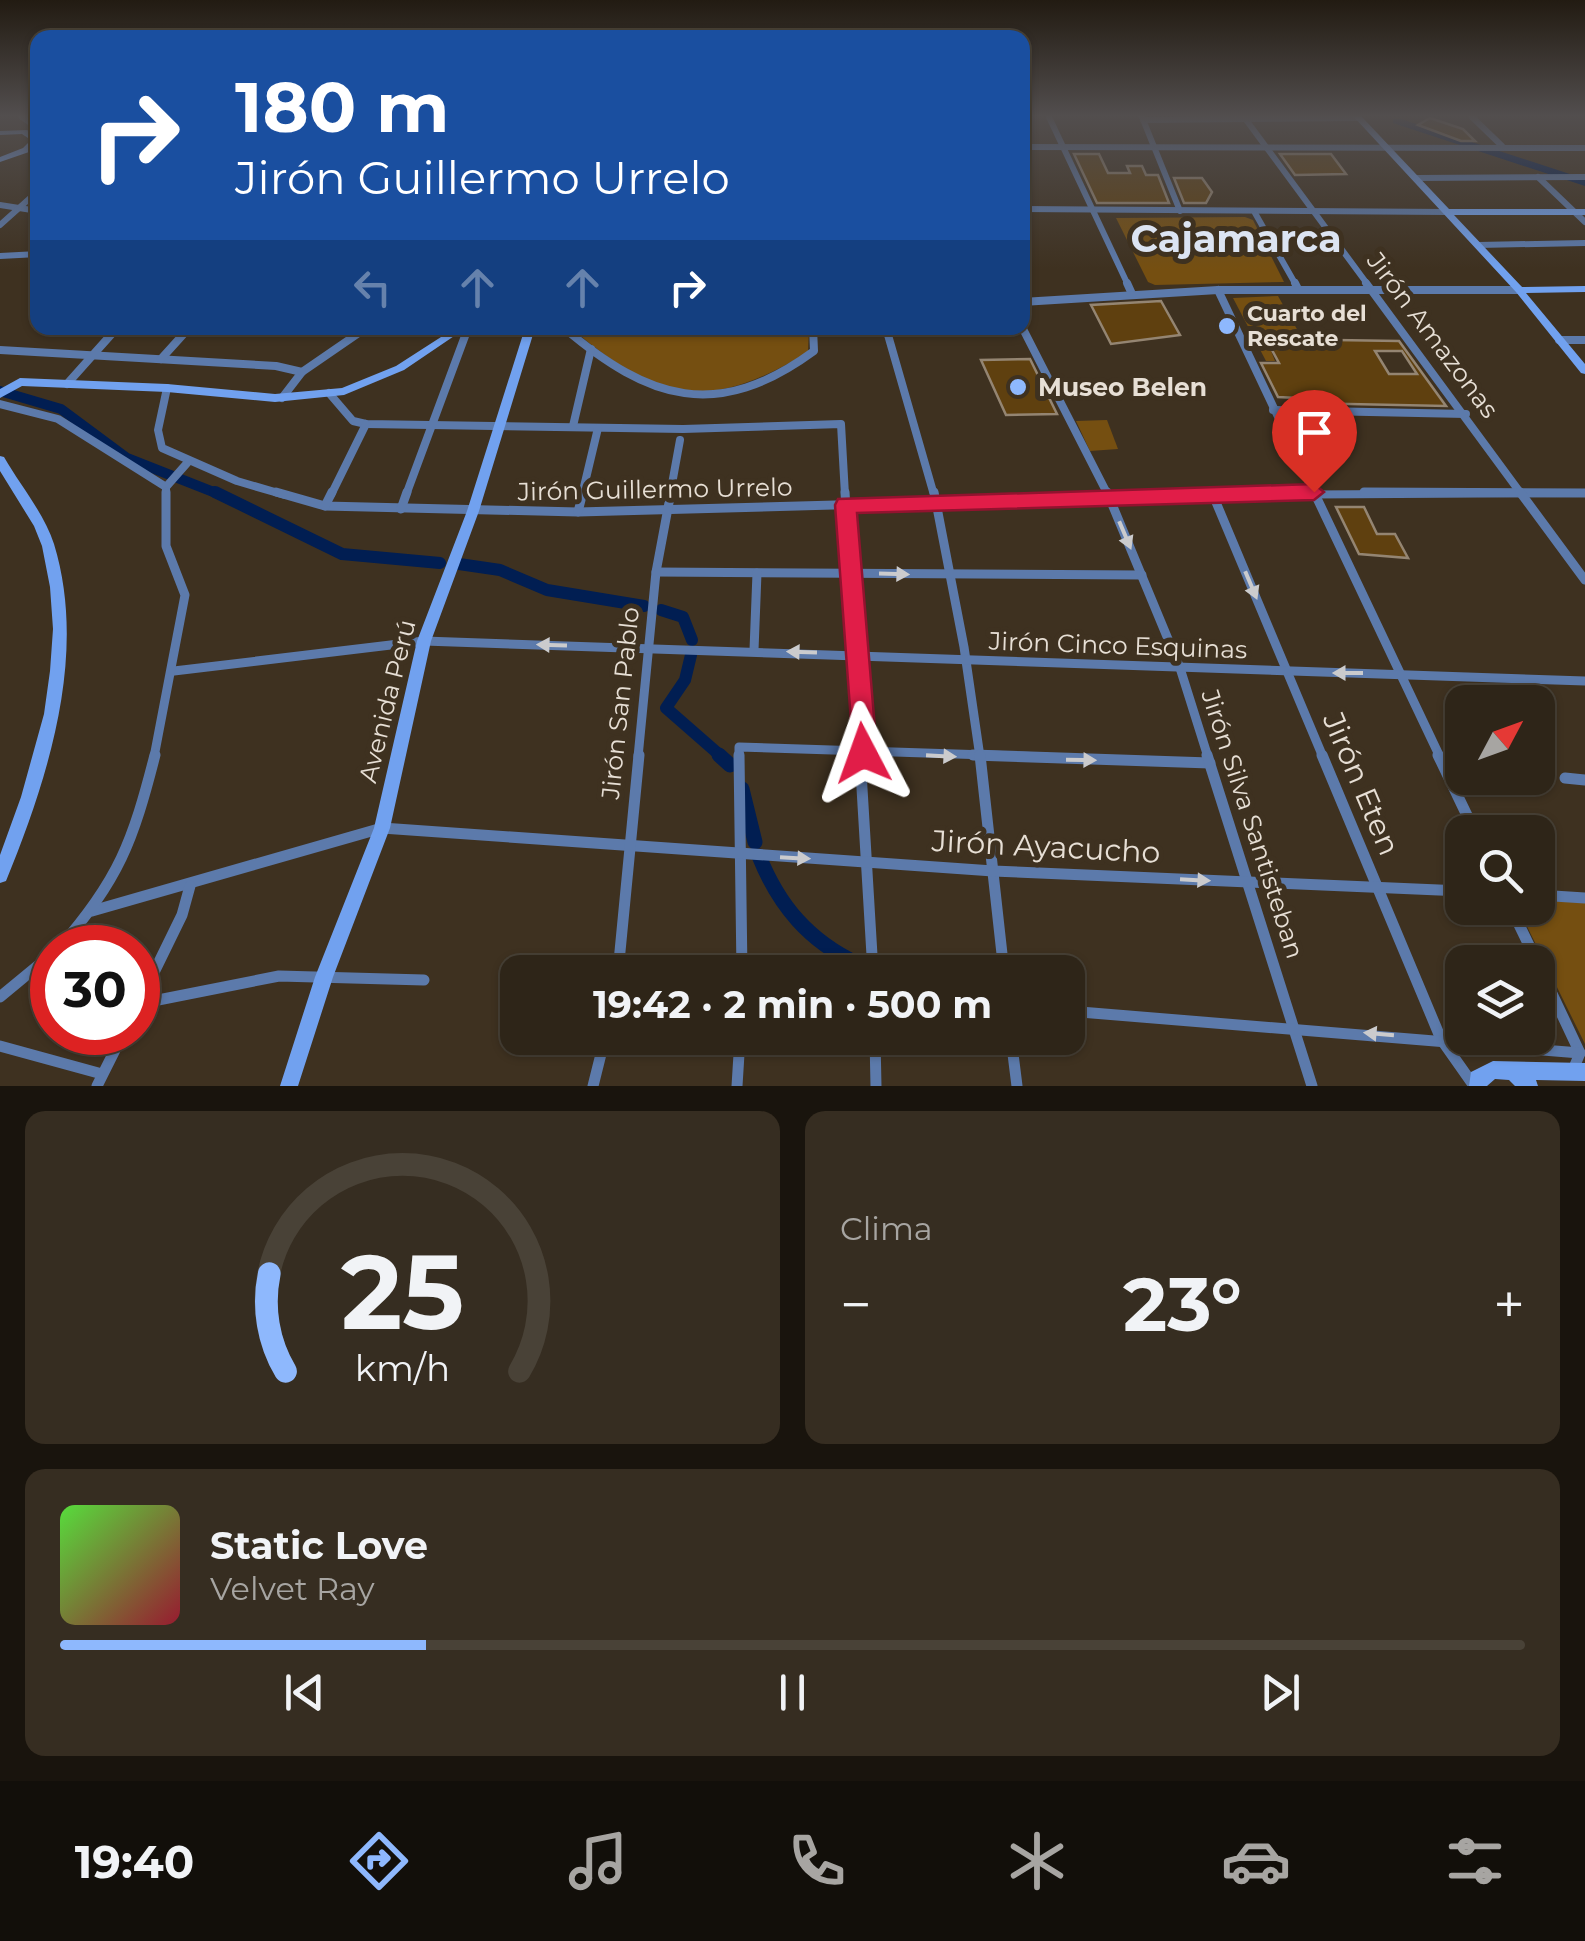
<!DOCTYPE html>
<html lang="es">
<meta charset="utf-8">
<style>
:root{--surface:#2e2518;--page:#362d21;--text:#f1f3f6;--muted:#a7a5a2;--line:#494237;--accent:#8eb8fd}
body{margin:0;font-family:Montserrat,sans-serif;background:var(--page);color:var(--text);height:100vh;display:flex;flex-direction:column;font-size:38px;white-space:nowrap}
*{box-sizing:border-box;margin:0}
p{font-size:32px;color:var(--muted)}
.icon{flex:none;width:55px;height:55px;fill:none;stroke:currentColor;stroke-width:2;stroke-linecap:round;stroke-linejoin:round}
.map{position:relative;height:1086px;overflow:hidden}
.panel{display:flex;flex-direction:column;gap:25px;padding:25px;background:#19140d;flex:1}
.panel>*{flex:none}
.top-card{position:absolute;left:30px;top:30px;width:1000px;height:305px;border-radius:20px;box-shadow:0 2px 8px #0004,0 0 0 2px var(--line);background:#1a4fa0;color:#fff;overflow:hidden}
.needle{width:65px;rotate:49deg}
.controls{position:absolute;left:1445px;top:685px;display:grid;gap:20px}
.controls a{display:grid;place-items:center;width:110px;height:110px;border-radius:20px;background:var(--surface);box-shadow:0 2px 8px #0004,0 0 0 2px var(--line);font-size:50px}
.speed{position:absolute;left:30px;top:925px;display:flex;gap:20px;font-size:50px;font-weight:700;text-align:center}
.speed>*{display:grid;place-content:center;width:130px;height:130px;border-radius:50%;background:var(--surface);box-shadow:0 2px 8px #0004,0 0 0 2px var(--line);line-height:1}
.speed .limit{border:15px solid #d22;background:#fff;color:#111}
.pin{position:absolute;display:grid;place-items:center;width:85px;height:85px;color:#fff;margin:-102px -42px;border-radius:50% 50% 50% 0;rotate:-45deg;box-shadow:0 0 10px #0007}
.pin .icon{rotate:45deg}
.me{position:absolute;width:110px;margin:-55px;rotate:356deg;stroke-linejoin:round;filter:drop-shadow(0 0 8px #0008)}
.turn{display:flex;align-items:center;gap:35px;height:210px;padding:0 40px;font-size:45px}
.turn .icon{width:130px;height:130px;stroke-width:2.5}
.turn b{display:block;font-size:70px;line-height:85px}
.lanes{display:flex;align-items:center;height:95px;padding:0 40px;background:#0003;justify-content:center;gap:50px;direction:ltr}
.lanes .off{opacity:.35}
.big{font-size:75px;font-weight:700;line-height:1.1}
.panel .tile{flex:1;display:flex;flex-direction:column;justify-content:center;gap:15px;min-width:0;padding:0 35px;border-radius:20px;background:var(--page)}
.panel .dial{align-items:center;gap:0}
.dial svg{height:260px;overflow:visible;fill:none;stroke:var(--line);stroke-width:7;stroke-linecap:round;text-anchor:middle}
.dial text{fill:var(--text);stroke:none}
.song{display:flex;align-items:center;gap:30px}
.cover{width:120px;height:120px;border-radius:15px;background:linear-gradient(135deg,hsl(110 70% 55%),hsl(350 70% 35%))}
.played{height:10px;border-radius:5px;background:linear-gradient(90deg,var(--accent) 25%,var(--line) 25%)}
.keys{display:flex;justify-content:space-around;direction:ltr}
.heat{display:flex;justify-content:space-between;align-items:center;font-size:55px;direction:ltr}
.panel .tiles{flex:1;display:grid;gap:25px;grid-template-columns:1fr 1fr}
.tile:last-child{grid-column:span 2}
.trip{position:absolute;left:500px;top:955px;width:585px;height:100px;border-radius:20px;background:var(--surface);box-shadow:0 2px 8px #0004,0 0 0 2px var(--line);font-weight:700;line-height:100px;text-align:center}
.menu{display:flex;height:160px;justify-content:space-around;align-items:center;background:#120f0a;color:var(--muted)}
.menu .icon{width:70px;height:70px}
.menu .active{color:var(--accent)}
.menu b{font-size:45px;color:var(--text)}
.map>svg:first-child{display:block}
</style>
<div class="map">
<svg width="1585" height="1086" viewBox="0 0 1585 1086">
<rect width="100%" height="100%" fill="#3e3120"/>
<!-- green -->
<g fill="#754f11">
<polygon points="1245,217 1253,220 1284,282 1155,285 1148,282 1116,218"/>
<polygon points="1278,296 1302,338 1266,338 1275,361 1266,361 1233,298"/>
<path d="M571,328H809L808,352C708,413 658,402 571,328Z"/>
<polygon points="1107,420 1118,449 1090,451 1076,421"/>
<polygon points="1538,899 1585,902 1585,1044 1518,908 1538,908"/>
</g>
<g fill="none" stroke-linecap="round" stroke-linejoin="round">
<!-- canal-far2 -->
<polyline stroke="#011e52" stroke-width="10" points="0,391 61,409 127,458 221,495"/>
<!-- canal-far1 -->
<g stroke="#011e52" stroke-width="12">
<polyline points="215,492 342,554 440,563"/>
<polyline points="459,564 500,570 547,590 644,606"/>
<polyline points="661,610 683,617 692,640"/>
<polyline points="691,655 685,680 666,708 722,757"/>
</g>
<!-- canal -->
<g stroke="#011e52" stroke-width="15">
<polyline points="719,755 730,765"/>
<polyline points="742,789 755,842"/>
<path d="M759,856C779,906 809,941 858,964"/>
</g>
<!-- river -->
<polygon fill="#011e52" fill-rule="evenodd" points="1393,119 1401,119 1585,179 1585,186 1393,123"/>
</g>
<!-- building -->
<g fill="#5f400f" stroke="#948572" stroke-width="2.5" fill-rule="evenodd">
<polygon points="1430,118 1463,129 1475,141 1461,141 1418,125"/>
<polygon points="1074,154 1099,154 1108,173 1130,173 1127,166 1142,166 1146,175 1158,175 1169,203 1097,203"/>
<polygon points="1280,154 1331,154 1346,174 1295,175"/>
<polygon points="1174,178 1202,178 1212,192 1206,203 1184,203"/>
<polygon points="1161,301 1180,335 1111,344 1091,305"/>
<path d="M1266,339L1399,341L1446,406L1300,403L1297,398L1278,397L1261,363H1279ZM1375,351H1402L1417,374H1389Z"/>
<polygon points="1030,359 1057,414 1006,415 981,360"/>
<polygon points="1336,507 1364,507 1377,534 1395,534 1408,558 1359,554"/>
</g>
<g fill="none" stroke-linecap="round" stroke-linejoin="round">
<!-- street-far3 -->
<g stroke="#5c7aab" stroke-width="6">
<polyline points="22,117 38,128"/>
<polyline points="1049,117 1128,285"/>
<polyline points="1142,117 1180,211"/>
<polyline points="1244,117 1368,285"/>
<polyline points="1472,117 1502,146"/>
<polyline points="1143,120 1359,118"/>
<polyline points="1022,147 1585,148"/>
<polyline points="1538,177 1585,222"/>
<polyline points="1417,178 1585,177"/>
<polyline points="0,205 38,211"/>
<polyline points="1022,209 1447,212"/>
<polyline points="1255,213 1296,285"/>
<polyline points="0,225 38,191"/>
<polyline points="1478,245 1585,243"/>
<polyline points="0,256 38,254"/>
</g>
<!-- street-far2 -->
<g stroke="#5c7aab" stroke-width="8">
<polyline points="1127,283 1132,294"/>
<polyline points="1295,283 1298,289"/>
<polyline points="1366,283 1522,495"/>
<polyline points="1218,290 1315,495"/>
<polyline points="1022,302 1218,290 1519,290"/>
<polyline points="1022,327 1108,495"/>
<path d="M564,328C649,400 717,422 814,351L813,328"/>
<polyline points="886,328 934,495"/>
<polyline points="1559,340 1585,340"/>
<polyline points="0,350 276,366 302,372 282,398"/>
<polyline points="161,359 189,328"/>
<polyline points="302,372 366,328"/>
<polyline points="67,384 117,328"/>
<polyline points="167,388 158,430 162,448 237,481 285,495"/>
<polyline points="329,393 353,421 366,424 683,429 841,424 845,495"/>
<polyline points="0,404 58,419 166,487"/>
<polyline points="1273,410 1466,414"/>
<polyline points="573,426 591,349"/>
<polyline points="166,495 166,487 188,462"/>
<polyline points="331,495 366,424"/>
<polyline points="406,495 468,328"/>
<polyline points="582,495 598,428"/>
<polyline points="670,495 680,440"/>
<polyline points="1214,495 1585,493"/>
</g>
<!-- street-far1 -->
<g stroke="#5c7aab" stroke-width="9">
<polyline points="276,492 325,506 578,512 1306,492"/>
<polyline points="845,492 860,757"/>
<polyline points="934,492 964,647 980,757"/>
<polyline points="1107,492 1180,668 1208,757"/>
<polyline points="1314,492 1440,757"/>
<polyline points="1364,492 1585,493"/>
<polyline points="1520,492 1585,580"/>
<polyline points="1213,495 1323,757"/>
<polyline points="325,506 332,492"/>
<polyline points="401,509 407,492"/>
<polyline points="578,512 583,492"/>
<polyline points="656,572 1142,575"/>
<polyline points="754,650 757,573"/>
<polyline points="174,671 424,641 1585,681"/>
<polyline points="154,757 185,595 166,546 166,492"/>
<polyline points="638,757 656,572 671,492"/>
<polyline points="739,757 739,747 1047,757"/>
</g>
<!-- street -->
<g stroke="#5c7aab" stroke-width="11">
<polyline points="739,755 742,972"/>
<polyline points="860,755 873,972"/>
<polyline points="973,755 1210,763"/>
<polyline points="980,755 1004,972"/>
<polyline points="1207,755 1312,1086"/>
<polyline points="1322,755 1441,1039 1474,1086"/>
<polyline points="1438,755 1475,832"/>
<polyline points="1565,778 1585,780"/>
<polyline points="1538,895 1585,898"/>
<polyline points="1511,908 1537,962"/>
<polyline points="92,911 382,828 993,871 1462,891"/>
<path d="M59,948C119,880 133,841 155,755"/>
<polyline points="1538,964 1580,1053 1573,1070"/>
<polyline points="618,972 639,755"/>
<polyline points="0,997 52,954"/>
<polyline points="138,1004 279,976 424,980"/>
<polyline points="138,1005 182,915 190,886"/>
<polyline points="1068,1011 1580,1053"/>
<polyline points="875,1038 876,1086"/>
<polyline points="1011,1038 1017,1086"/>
<polyline points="0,1046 102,1074"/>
<polyline points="97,1086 124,1032"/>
<polyline points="593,1086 605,1038"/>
<polyline points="737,1086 740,1038"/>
</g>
<!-- secondary -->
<g fill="#71a1ef" fill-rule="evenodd">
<polygon points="1354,117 1362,117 1449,209 1585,209 1585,215 1454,215 1522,287 1585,286 1585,292 1526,293 1585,364 1585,374 1581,373 1516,292"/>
<polygon points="27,130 38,137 38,143 29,152 0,162 0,157 23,148 31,140 22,134 0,135 0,131"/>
<polygon points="455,328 466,328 404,370 344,395 275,402 167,392 22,386 0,398 0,389 20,378 167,384 275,394 342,388 396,366"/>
<polygon points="525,328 535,328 479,511 431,641 390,828 333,977 298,1086 280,1086 315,977 374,828 417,641 467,511"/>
<path d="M0,456L4,457C20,485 44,513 54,544C88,655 48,778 6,881L0,883V855L21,797L44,714L50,671L53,629L50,587L42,546L34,526L0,471Z"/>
<polygon points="1493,1061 1585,1063 1585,1081 1536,1080 1538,1086 1515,1086 1509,1080 1495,1079 1487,1086 1469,1086 1471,1072"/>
</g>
</g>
<!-- one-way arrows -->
<defs><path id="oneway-solid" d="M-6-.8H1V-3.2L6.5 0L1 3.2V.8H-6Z" transform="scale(2.5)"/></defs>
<g fill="#cbcbcd">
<use href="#oneway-solid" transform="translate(1125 535) rotate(67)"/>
<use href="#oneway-solid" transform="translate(894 574) rotate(2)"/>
<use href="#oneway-solid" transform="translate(1251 585) rotate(67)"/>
<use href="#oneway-solid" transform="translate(552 645) rotate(-178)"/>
<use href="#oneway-solid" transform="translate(802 652) rotate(-178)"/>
<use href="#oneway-solid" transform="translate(1348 673) rotate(-180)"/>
<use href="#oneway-solid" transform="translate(941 756) rotate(3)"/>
<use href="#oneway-solid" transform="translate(1081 760) rotate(1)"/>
<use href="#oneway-solid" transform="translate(795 858) rotate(3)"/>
<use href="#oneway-solid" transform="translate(1195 880) rotate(3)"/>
<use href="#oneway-solid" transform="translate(1379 1034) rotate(-175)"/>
</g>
<!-- sky -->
<linearGradient id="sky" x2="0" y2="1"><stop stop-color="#221b12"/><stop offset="0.43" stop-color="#524e4e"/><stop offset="1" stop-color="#524e4e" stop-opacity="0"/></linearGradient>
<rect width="1585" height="269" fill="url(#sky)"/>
<!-- route -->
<polygon fill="#e11d48" stroke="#92132f" stroke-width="2.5" points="1314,484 1324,492 1314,500 857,513 877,753 873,762 863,766 854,762 835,505 838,499"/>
<!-- markers -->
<g fill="#8eb8fd" stroke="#3e3120" stroke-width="4">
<circle cx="1227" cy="326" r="10"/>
<circle cx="1018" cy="387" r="10"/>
</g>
<g text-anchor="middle" stroke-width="10" stroke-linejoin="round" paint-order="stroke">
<!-- far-poi labels -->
<g font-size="22" font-weight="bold" fill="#e7dfd5" stroke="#3e3120" text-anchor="start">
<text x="1247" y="321">Cuarto del<tspan x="1247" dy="25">Rescate</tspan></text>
</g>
<!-- street labels -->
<g font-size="25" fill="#e7dfd5" stroke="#3e3120">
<text transform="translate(1433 335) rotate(53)" y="9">Jirón Amazonas</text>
<text transform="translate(655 489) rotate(-1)" y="9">Jirón Guillermo Urrelo</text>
<text transform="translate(1118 645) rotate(2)" y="9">Jirón Cinco Esquinas</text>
<text transform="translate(387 701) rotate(-76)" y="9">Avenida Perú</text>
<text transform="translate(620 703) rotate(-84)" y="9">Jirón San Pablo</text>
<text transform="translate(1253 824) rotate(72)" y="9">Jirón Silva Santisteban</text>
</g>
<!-- poi labels -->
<g font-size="25" font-weight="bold" fill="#e7dfd5" stroke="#3e3120" text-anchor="start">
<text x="1038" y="396">Museo Belen</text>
</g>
<!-- near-street labels -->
<g font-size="30" fill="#e7dfd5" stroke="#3e3120">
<text transform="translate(1361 784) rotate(67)" y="10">Jirón Eten</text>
<text transform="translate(1046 847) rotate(3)" y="10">Jirón Ayacucho</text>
</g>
<!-- far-town labels -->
<g font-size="38" font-weight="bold" fill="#dce4f2" stroke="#3e3120">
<text x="1236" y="252">Cajamarca</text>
</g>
</g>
</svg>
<div class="controls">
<a><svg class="needle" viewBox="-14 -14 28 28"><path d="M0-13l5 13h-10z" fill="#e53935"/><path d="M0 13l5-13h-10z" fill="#a7a5a2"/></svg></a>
<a><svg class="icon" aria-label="search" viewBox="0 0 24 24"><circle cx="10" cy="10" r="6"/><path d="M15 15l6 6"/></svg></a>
<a><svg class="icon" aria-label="layers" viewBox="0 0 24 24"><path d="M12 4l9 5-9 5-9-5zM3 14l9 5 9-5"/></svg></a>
</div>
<div class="speed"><div class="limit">30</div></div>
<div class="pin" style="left:1314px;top:492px;background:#d93025"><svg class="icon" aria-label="arrive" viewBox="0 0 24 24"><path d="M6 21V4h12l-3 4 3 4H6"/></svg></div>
<svg class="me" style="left:863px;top:753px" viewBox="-20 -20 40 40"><path d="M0-17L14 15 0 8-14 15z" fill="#e11d48" stroke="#fff" stroke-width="4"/></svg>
<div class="trip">19:42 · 2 min · 500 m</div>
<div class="top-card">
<div class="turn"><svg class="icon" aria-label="right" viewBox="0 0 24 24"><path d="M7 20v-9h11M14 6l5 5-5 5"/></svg><div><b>180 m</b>Jirón Guillermo Urrelo</div></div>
<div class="lanes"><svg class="icon off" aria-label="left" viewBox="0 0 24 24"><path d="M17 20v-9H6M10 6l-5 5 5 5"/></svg><svg class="icon off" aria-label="ahead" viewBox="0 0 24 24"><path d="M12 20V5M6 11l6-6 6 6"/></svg><svg class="icon off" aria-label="ahead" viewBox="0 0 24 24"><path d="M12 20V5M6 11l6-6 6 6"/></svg><svg class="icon" aria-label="right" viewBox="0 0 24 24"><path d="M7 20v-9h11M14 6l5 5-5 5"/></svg></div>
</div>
</div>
<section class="panel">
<div class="tiles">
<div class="tile dial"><svg viewBox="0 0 100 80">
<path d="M14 69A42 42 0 1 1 86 69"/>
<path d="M14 69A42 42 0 0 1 9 39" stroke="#8eb8fd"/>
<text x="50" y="56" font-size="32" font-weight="700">25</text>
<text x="50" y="72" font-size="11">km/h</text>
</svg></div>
<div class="tile"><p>Clima</p>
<div class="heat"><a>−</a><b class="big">23°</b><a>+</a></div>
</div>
<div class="tile">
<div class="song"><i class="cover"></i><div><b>Static Love</b><p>Velvet Ray</p></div></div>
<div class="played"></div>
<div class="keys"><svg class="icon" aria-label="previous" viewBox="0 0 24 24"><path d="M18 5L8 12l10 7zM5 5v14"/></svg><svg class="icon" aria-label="pause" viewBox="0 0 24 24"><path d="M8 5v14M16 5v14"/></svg><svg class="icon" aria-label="next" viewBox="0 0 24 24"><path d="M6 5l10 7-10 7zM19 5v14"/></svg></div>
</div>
</div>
</section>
<nav class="menu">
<b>19:40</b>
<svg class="icon active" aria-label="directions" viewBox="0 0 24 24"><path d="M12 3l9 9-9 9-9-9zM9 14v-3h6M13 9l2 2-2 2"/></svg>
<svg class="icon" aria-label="music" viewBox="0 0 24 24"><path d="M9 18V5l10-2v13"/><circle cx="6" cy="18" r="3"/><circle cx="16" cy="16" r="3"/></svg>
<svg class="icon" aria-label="phone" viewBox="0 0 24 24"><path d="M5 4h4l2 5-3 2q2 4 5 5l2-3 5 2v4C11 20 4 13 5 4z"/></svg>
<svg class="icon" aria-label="climate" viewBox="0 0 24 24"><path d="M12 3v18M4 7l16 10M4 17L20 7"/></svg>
<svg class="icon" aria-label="car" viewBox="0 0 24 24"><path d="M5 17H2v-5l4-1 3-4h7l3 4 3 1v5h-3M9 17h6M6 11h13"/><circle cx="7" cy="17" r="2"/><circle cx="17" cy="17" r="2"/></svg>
<svg class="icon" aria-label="filters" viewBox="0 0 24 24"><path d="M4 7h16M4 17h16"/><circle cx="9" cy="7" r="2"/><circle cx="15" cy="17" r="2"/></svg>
</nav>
